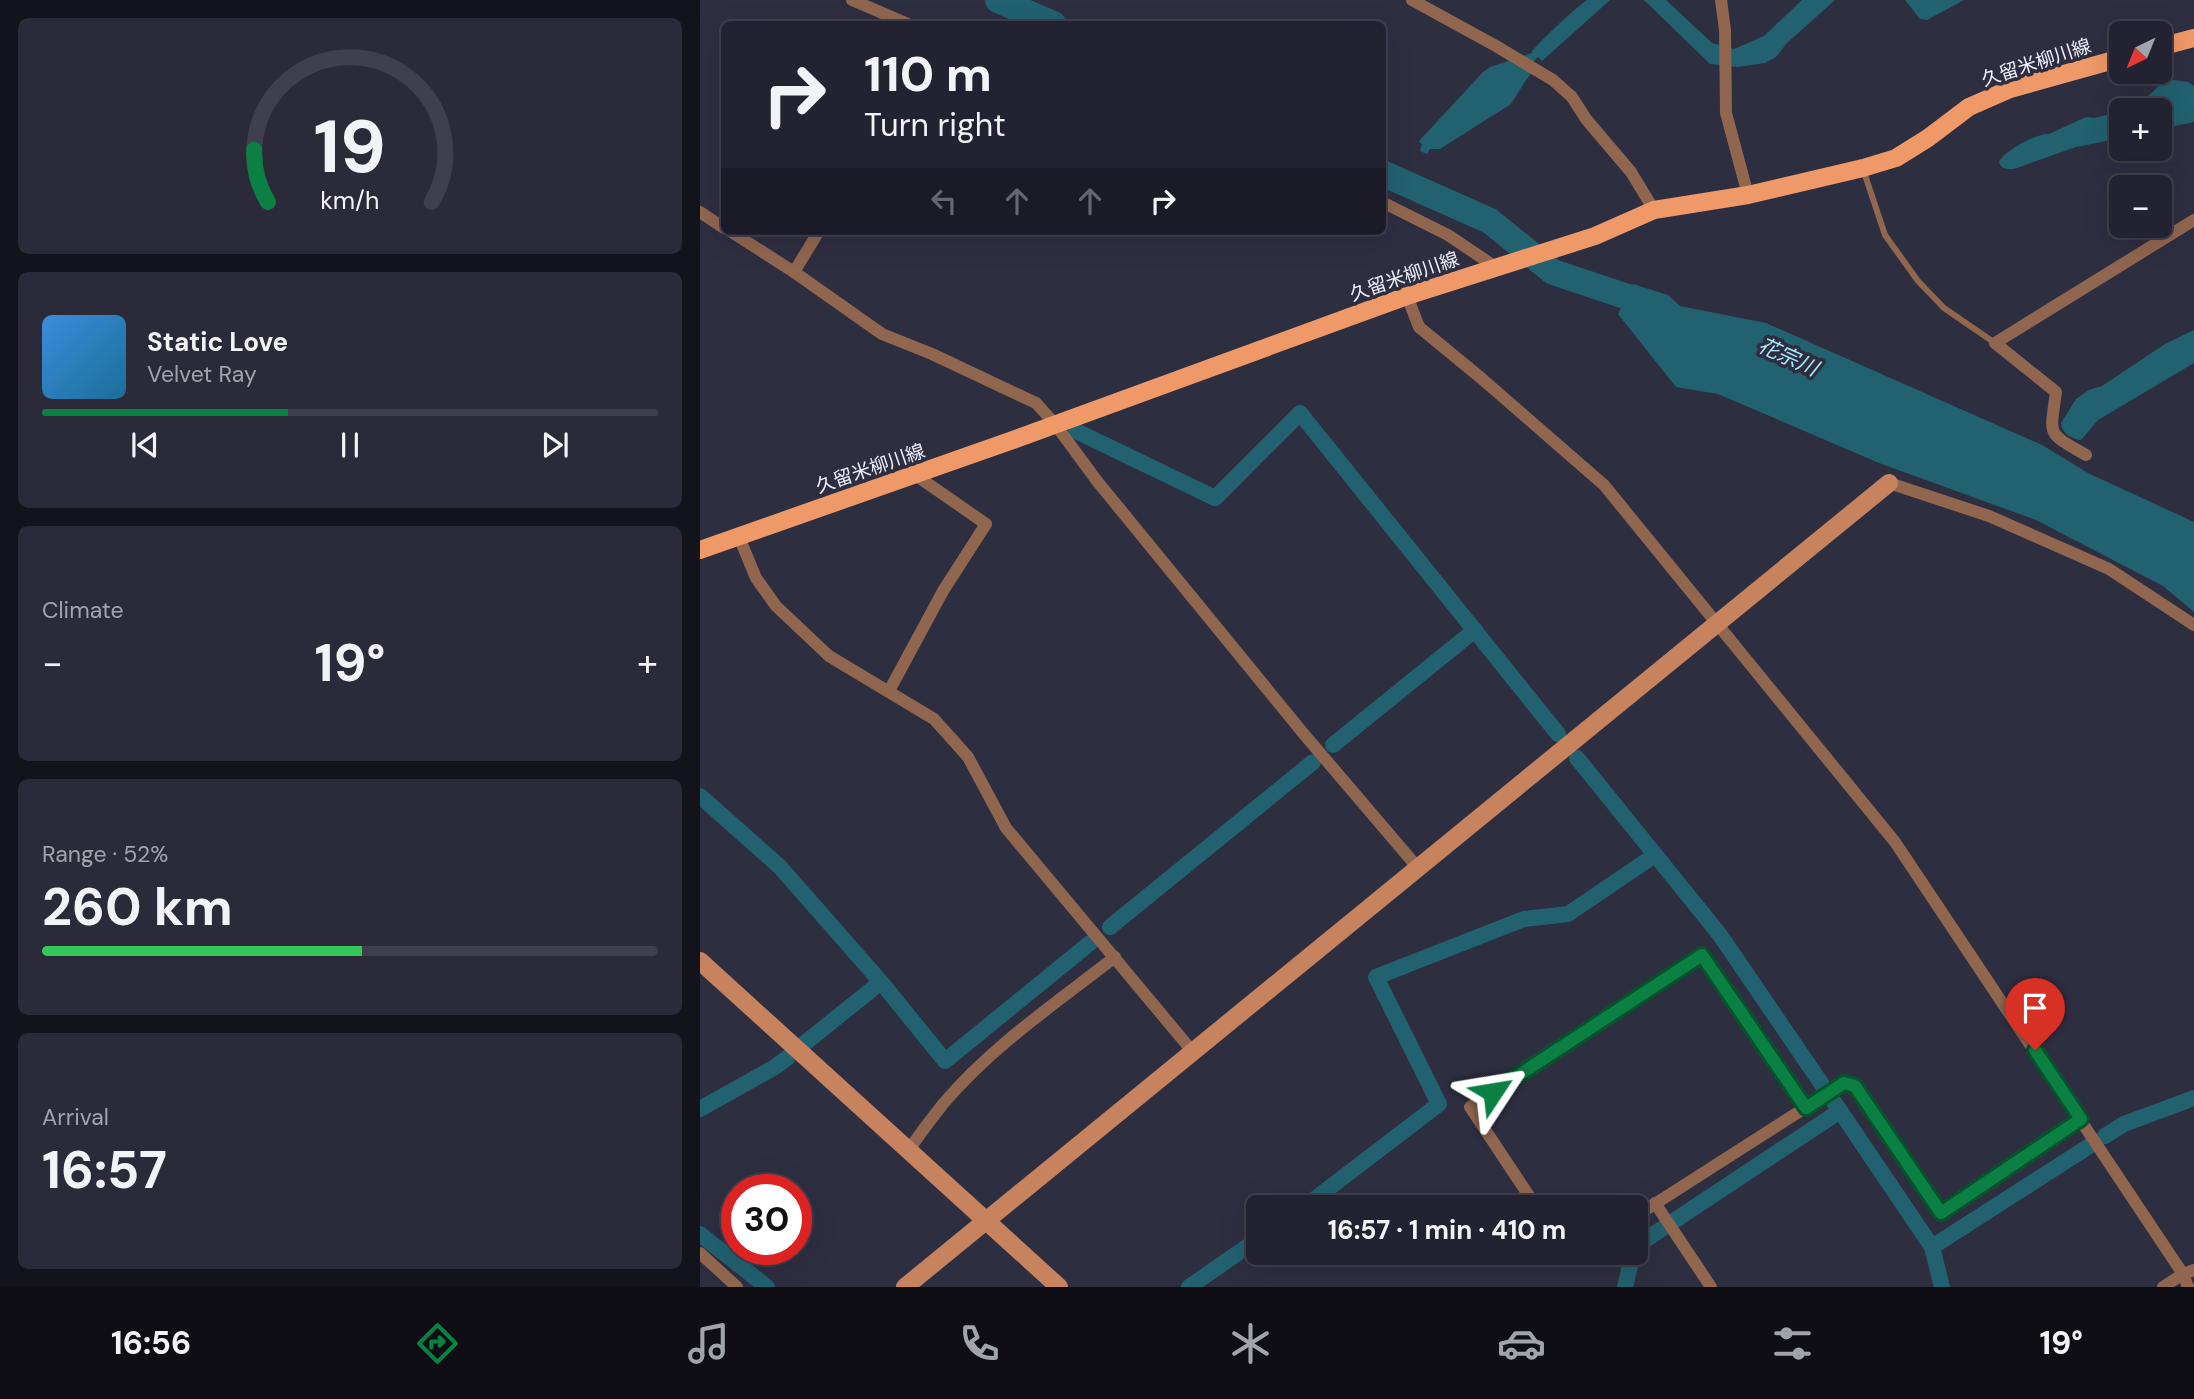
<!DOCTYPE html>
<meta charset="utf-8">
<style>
:root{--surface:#222231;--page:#2a2a39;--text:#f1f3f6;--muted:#a2a4ab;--line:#3f3f4d;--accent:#0b8043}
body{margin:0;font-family:"DM Sans","Noto Sans JP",sans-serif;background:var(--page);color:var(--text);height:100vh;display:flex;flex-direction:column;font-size:26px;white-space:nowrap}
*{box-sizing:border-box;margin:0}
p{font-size:23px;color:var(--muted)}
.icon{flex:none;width:38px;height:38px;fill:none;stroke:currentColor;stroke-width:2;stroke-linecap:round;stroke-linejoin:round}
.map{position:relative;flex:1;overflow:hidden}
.details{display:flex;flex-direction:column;gap:18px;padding:18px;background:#13131b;width:700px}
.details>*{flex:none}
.top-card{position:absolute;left:21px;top:21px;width:665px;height:214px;border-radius:10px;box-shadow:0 7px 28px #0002,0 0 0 2px var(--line);background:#222231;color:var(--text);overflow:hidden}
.needle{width:46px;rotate:223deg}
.fabs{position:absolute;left:1409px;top:21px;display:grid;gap:14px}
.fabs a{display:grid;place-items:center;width:63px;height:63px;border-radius:10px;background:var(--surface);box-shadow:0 7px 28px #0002,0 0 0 2px var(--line);font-size:35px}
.speed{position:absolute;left:21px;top:1174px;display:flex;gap:14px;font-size:35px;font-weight:700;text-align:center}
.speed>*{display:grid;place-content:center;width:91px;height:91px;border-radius:50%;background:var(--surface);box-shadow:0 7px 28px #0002,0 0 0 2px var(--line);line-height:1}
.speed .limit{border:10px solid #d22;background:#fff;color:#111}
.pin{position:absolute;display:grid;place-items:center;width:60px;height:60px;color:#fff;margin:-72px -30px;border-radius:50% 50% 50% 0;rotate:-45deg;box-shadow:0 0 7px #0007}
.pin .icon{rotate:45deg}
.me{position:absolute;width:77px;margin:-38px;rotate:57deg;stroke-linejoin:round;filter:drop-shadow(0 0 5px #0008)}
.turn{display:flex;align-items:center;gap:24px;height:147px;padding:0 28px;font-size:32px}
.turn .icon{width:91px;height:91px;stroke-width:2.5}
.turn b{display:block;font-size:49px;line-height:60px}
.lanes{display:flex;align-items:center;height:66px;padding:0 28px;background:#0003;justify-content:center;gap:35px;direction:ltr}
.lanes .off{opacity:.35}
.big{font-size:52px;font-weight:700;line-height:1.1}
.details .widget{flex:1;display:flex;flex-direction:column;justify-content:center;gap:10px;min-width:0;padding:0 24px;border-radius:10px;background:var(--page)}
.details .dial{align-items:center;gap:0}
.dial svg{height:182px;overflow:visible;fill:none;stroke:var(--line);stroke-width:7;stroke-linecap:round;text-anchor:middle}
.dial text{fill:var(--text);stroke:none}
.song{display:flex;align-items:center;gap:21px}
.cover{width:84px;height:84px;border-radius:10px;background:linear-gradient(135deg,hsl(210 70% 55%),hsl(200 70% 35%))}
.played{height:7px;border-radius:4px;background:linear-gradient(90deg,var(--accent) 40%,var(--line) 40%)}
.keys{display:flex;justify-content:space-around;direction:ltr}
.heat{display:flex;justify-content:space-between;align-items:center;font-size:38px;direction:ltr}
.charge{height:10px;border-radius:5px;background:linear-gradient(90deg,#34c759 52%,var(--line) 0)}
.trip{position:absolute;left:546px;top:1195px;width:402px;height:70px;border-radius:10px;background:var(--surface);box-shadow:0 7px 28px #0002,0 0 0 2px var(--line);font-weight:700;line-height:70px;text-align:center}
.tab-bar{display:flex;height:112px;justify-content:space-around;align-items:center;background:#0e0e14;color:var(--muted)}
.tab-bar .icon{width:49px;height:49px}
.tab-bar .active{color:var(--accent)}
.tab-bar b{font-size:32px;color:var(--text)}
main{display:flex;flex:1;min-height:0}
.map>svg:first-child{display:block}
</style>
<main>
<section class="details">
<div class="widget dial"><svg viewBox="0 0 100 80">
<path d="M14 69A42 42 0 1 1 86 69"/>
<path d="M14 69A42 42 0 0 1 8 46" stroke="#0b8043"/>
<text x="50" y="56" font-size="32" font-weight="700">19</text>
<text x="50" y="72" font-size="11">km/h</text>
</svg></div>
<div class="widget">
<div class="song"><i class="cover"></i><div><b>Static Love</b><p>Velvet Ray</p></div></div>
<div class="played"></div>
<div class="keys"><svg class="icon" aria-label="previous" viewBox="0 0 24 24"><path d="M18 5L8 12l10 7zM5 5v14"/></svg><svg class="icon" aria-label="pause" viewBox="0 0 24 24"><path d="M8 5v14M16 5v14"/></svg><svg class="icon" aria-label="next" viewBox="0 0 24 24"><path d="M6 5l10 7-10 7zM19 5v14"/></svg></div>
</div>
<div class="widget"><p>Climate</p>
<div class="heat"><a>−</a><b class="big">19°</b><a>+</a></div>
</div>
<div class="widget"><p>Range · 52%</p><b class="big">260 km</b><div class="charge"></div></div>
<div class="widget"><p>Arrival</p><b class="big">16:57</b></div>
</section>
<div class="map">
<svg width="1494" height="1287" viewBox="0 0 1494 1287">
<rect width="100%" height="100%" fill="#2e2e41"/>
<!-- water -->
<g fill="#226170">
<path d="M887,0H910L842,61L838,57L831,64L835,69L826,80L811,104L740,149H730L727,154L720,151L722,144L719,142L720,140L783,72L790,67L832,53V51C849,33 867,15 887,0Z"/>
<polygon points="944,0 966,0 1012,43 1034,49 1064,36 1102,0 1135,0 1087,43 1076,57 1065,63 1038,67 1010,64"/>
<polygon points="1205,0 1264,0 1227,20 1220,19"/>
<path d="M1474,80L1488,82L1494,86V122L1460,129V110H1423C1430,104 1435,98 1445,99L1464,81Z"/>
<path d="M1421,112V138L1376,147L1314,169C1307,169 1302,170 1299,162C1304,151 1337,133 1349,134L1386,117L1394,118Z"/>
<polygon points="933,284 968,295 980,306 1066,323 1342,445 1388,473 1494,522 1494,612 1463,586 1336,520 1179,463 1018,394 976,387 918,314"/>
<path d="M1494,330V363L1398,420L1381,440C1371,439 1362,433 1361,423L1376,399L1389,390L1402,386L1465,344Z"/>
</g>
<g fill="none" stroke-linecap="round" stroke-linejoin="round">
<!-- canal -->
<g stroke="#226170" stroke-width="16">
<polyline points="376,431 515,498 600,413 858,734"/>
<polyline points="633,745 775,630"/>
<polyline points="877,758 1020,935 1123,1086"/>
<polyline points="0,796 80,867 181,982"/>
<polyline points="410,927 613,762"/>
<polyline points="105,1043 181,982 245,1061 390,943"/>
<polyline points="1130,1096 1232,1247 1391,1145"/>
<polyline points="0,1109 75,1067 87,1058"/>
<polyline points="1405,1136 1424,1124 1494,1098"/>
<polyline points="603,1208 739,1104 676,977 824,919 868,914 955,855"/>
<polyline points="0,1234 67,1287"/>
<polyline points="936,1246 1140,1111"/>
<polyline points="1232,1247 1242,1287"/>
<polyline points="489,1287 558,1239"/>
<polyline points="925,1287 933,1253"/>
</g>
<!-- river -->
<g stroke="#226170" stroke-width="26">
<polyline points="298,0 353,24"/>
<polyline points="682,173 790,221 853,272 958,307"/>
</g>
<!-- lane -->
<polyline stroke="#90664f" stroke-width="6" points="1163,169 1185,235 1218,281 1244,308 1295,343"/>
<!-- street -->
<g stroke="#90664f" stroke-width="12">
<polyline points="152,0 208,24"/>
<polyline points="712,0 796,46 853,80 872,97 886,119 931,172 954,210"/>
<polyline points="1021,0 1025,30 1026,113 1048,195"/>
<polyline points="682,202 748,235 797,268"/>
<polyline points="0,212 24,228"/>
<polyline points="30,231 94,272 182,334 232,354 336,403 355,424 397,481 603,733 718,868"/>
<polyline points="94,272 119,231"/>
<polyline points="707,296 719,327 781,378 904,485 1195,842 1483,1274 1488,1287"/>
<path d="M1386,455C1346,432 1350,437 1356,392L1295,343L1494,220"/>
<polyline points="1189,483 1289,516 1409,569 1494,625"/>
<polyline points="39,537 56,578 76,606 129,656 234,719 268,757 306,828 493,1052"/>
<polyline points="189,691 243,591 286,524 214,474"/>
<path d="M208,1151C219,1135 231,1119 243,1104C291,1047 356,1003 415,957"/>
<polyline points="955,1203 1011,1287"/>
<polyline points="837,1208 770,1107 1002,955 1106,1108"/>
<polyline points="936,1216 1144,1083 1155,1086 1241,1213 1381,1119"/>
<polyline points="0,1253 37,1287"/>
<polyline points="868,1253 872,1259 880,1253"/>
<polyline points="1463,1287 1483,1274 1494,1270"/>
</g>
<!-- secondary -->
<g stroke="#c6835d" stroke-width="18">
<polyline points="0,961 359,1287"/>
<polyline points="205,1287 1189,483"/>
</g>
<!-- primary -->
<g stroke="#ef9968" stroke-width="18">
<polyline points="1460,47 1494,38"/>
<polyline points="0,550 310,441 707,296 895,236 954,210 1048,195 1163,168 1196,158 1228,138 1269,107 1310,89 1421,58"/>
</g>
</g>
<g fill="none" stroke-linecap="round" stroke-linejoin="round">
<defs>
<polyline id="route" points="793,1092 1002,955 1106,1108 1144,1083 1155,1086 1241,1213 1381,1119 1335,1050"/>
</defs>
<!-- route casing -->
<use href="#route" stroke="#07532c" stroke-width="18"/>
<!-- route -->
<use href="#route" stroke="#0b8043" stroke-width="12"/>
</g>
<g text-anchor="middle" stroke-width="7" stroke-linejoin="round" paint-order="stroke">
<!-- street labels -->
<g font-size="19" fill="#eff0fd" stroke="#2e2e41">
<text transform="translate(1336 62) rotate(-18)" y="7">久留米柳川線</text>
<text transform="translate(704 276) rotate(-19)" y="7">久留米柳川線</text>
<text transform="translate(170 468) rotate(-19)" y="7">久留米柳川線</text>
</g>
<!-- water labels -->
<g font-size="21" font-style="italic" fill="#a8e8fa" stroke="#2e2e41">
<text transform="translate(1088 357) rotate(24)" y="7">花宗川</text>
</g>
</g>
</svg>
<div class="fabs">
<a><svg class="needle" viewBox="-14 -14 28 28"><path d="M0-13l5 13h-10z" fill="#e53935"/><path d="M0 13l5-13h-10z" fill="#a2a4ab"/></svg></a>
<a>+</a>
<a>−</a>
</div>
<div class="speed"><div class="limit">30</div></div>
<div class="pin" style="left:1335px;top:1050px;background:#d93025"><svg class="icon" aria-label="arrive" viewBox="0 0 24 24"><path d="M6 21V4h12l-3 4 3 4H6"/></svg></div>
<svg class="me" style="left:793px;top:1092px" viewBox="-20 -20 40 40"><path d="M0-17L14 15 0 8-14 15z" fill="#0b8043" stroke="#fff" stroke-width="4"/></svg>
<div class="trip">16:57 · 1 min · 410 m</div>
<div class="top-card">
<div class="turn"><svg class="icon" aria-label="right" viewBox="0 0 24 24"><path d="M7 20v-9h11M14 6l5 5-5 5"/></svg><div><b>110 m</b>Turn right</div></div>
<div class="lanes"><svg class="icon off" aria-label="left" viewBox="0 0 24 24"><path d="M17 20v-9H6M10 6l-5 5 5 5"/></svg><svg class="icon off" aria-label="ahead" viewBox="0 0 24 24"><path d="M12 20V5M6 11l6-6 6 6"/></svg><svg class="icon off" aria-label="ahead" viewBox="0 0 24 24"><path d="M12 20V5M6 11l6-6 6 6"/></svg><svg class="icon" aria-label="right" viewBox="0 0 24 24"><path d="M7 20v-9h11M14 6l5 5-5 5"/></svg></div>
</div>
</div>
</main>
<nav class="tab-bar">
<b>16:56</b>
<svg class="icon active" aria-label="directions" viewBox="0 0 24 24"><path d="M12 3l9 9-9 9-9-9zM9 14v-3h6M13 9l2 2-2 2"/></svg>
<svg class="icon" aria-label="music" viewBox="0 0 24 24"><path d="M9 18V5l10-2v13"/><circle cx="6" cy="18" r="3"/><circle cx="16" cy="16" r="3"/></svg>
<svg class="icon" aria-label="phone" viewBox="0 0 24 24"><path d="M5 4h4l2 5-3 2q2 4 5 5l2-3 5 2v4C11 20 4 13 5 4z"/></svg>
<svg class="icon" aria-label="climate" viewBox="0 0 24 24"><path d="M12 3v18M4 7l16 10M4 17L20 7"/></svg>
<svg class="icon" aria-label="car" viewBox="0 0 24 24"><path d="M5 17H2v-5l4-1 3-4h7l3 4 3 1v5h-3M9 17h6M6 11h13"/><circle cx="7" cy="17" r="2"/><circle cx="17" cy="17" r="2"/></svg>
<svg class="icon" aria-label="filters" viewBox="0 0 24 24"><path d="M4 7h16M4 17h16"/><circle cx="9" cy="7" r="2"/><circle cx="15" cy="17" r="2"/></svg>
<b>19°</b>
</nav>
